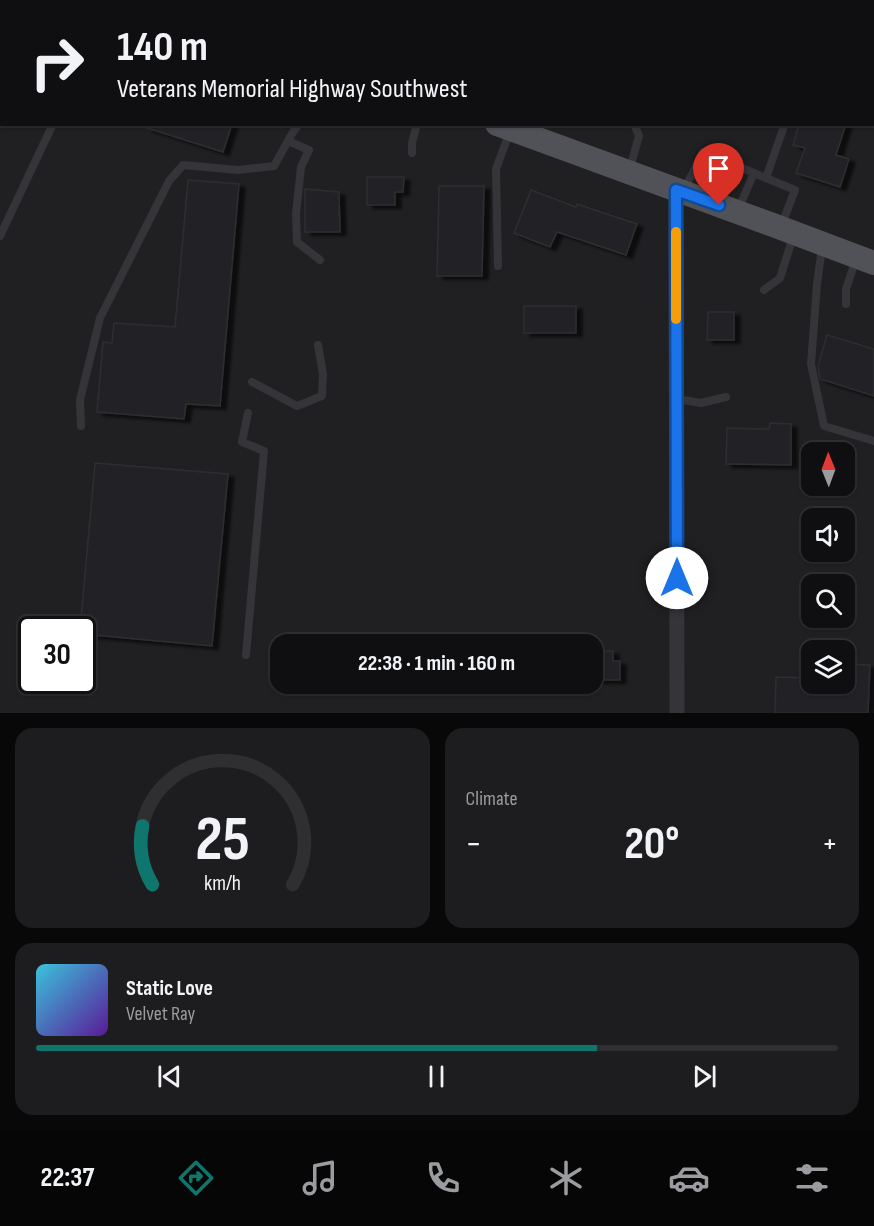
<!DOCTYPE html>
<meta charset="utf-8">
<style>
:root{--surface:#0f0e10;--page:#1d1c1e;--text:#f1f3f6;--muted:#9b9c9f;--line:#2f2e30;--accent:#0f766e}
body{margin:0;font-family:"Sofia Sans Condensed",sans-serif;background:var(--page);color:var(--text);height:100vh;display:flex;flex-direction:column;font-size:22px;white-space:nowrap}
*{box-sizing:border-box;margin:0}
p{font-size:20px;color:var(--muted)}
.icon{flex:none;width:33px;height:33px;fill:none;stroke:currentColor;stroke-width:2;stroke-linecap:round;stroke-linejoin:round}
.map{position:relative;height:713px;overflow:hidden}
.panel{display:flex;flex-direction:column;gap:15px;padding:15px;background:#080809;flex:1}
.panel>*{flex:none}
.banner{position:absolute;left:0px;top:0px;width:874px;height:126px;box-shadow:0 2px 4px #0004,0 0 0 2px var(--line);background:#0f0e10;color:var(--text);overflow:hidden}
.needle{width:39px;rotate:359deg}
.buttons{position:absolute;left:801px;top:442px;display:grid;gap:12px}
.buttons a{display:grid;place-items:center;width:54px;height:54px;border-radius:12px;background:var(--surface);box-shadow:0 2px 4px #0004,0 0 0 2px var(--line);font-size:30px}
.speed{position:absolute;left:18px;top:616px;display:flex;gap:12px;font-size:30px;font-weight:700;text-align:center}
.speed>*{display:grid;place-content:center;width:78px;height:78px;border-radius:50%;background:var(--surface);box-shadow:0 2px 4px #0004,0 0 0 2px var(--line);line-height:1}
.speed .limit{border:3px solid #111;border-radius:9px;background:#fff;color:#111}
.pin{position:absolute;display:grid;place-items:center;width:51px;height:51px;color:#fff;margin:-62px -26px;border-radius:50% 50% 50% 0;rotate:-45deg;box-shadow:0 0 6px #0007}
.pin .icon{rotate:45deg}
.me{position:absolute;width:66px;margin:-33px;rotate:0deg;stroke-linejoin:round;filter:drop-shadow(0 0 4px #0008)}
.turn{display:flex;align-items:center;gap:21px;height:126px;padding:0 18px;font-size:27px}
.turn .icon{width:78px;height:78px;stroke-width:2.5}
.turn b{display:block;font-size:42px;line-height:51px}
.big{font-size:45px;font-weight:700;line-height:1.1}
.panel .widget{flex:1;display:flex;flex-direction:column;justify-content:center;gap:9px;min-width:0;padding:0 21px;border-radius:18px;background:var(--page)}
.panel .dial{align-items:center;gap:0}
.dial svg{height:156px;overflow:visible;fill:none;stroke:var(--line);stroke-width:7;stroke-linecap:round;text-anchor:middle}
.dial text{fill:var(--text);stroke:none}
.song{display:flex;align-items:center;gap:18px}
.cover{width:72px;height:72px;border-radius:9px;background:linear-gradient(135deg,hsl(190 70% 55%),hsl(270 70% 35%))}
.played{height:6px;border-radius:3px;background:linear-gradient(90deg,var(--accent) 70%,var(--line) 70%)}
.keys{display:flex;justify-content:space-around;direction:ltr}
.heat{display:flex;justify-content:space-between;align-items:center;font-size:33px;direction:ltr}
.panel .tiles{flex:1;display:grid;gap:15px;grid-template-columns:1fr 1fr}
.widget:last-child{grid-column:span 2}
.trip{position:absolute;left:270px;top:634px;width:333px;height:60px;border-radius:18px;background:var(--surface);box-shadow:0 2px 4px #0004,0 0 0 2px var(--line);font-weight:700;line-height:60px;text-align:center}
.tabs{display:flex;height:96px;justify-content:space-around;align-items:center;background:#060606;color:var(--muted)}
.tabs .icon{width:42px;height:42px}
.tabs .active{color:var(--accent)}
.tabs b{font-size:27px;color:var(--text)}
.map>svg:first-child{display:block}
</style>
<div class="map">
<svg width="874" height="713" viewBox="0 0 874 713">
<defs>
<filter id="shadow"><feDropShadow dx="6" dy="3.5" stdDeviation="1.5" flood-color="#0009"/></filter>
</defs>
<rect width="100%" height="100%" fill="#141315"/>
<!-- built -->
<path fill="#202022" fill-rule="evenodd" d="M0,0H874V713H0ZM2,2H873V124H2ZM812,453H844V486H812ZM812,519H844V552H812ZM812,585H844V618H812ZM32,630H82V681H32ZM280,645H592V684H280ZM812,651H844V684H812Z"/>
<!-- building -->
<g fill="#242426" stroke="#2e2e31" stroke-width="1.5" filter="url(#shadow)">
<polygon points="148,124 232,124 223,152 147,128"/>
<polygon points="799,124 846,124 836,155 849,159 840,187 796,173 805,148 793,145"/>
<polygon points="367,177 404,177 403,192 395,192 395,205 367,205"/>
<polygon points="188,180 239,184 220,406 186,404 184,419 97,412 103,342 112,343 114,323 175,327"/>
<polygon points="439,186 484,186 482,276 437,276"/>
<polygon points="305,189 339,192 340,232 305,232"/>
<polygon points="531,190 576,207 577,204 637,224 626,255 557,232 550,247 514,233"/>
<rect x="524" y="306" width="52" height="27"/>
<polygon points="708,312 734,312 734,340 707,340"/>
<polygon points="827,335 874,349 874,396 820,379 818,366"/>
<polygon points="770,423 791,424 791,465 726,464 727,428 769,429"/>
<polygon points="95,463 228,474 212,646 82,634 82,630 80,630"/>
<polygon points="592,651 613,651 613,661 620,661 620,680 592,680"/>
<polygon points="844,664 870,665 868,713 775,713 776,677 812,678 812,684 844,684"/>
</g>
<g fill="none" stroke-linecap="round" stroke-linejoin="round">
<!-- lane -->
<g stroke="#353539" stroke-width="8">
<polyline points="285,0 285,2"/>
<polyline points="648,2 649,0"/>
<polyline points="873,23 874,23"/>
<polyline points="288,141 309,150 301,167 296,214 297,242 320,260"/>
<polyline points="412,153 412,143 417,124"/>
<polyline points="630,168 639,136 634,124"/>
<polyline points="766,178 783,129"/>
<polyline points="685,188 703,152 795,190 782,224"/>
<polyline points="738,210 754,173"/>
<polyline points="0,236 53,124"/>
<polyline points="822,248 817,284 811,364 824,426 874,441"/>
<polyline points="498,266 496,169 510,131"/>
<polyline points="764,290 780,278 793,237"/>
<polyline points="846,304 846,289 856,259"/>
<polyline points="252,382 297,406 322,396 323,374 318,345"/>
<polyline points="677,399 701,403 726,397"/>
<polyline points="81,426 80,400 100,318 169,181 183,165 238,170 274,166 293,132 299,124"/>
<polyline points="246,655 264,451 242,442 248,413"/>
</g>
<!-- street -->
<polyline stroke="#353539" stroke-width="15" points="676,190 677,713"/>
<!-- primary -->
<g stroke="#515158" stroke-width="24">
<polyline points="157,0 161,2"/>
<polyline points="497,124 773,225 874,263"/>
</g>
</g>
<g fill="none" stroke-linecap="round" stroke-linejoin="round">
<defs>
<polyline id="route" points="677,578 676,190 719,205"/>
</defs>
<!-- route casing -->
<use href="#route" stroke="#114b97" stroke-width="15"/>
<!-- route -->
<use href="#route" stroke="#1a73e8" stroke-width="10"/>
<!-- slow -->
<polyline stroke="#f59e0b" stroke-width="10" points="676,232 676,319"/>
</g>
</svg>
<div class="buttons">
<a><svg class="needle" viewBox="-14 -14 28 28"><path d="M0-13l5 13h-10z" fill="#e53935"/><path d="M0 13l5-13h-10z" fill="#9b9c9f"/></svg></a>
<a><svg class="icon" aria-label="sound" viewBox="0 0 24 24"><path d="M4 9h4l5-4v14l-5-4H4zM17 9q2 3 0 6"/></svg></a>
<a><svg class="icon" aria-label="search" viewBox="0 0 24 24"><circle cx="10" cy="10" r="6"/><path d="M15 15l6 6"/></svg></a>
<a><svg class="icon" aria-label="layers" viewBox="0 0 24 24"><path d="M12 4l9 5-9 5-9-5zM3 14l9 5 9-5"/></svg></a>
</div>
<div class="speed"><div class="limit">30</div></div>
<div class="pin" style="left:719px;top:205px;background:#d93025"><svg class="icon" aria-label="arrive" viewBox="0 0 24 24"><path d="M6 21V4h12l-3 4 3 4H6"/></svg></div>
<svg class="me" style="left:677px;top:578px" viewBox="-20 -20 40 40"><circle r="19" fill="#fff"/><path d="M0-13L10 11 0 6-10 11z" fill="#1a73e8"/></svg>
<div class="trip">22:38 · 1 min · 160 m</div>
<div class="banner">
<div class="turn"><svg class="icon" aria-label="right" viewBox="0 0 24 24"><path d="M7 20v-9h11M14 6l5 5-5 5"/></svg><div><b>140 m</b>Veterans Memorial Highway Southwest</div></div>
</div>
</div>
<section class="panel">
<div class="tiles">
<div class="widget dial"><svg viewBox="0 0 100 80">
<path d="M14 69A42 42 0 1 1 86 69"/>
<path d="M14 69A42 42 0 0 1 9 39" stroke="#0f766e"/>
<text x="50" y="56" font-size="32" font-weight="700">25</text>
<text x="50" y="72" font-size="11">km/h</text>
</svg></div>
<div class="widget"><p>Climate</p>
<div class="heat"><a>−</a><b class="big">20°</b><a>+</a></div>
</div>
<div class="widget">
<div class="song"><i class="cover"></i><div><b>Static Love</b><p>Velvet Ray</p></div></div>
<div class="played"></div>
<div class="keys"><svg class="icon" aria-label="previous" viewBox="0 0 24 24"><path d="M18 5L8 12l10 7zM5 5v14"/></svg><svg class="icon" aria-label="pause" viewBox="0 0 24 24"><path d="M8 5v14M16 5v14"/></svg><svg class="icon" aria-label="next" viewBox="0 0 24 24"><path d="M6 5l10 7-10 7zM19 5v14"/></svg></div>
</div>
</div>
</section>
<nav class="tabs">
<b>22:37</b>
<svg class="icon active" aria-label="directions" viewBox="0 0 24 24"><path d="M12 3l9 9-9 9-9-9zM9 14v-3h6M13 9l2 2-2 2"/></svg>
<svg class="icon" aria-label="music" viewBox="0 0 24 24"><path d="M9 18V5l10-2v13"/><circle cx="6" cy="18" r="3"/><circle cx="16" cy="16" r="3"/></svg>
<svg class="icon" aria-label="phone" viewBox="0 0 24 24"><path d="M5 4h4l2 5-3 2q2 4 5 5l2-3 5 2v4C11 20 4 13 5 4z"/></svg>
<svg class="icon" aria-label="climate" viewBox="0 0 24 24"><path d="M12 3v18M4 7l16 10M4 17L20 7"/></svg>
<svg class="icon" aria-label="car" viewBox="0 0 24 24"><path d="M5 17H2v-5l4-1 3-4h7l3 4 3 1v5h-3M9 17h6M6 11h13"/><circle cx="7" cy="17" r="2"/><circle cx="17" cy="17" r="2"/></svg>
<svg class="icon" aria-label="filters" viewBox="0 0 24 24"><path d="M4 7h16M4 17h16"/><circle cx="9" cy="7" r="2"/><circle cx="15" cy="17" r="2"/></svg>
</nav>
